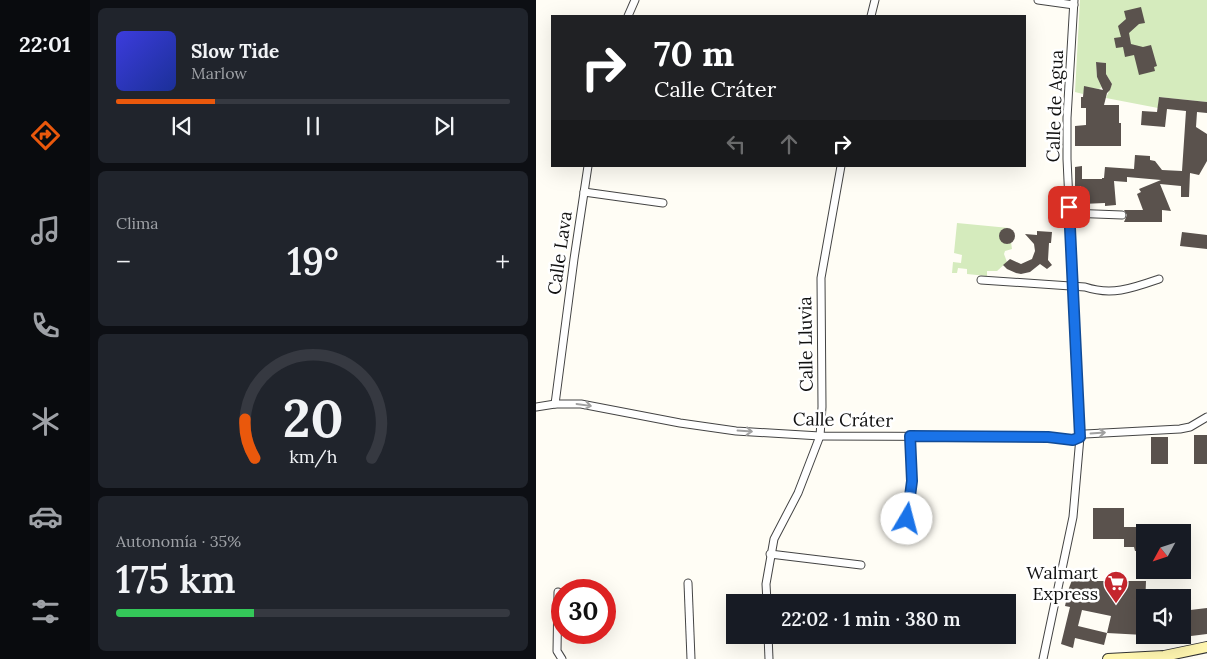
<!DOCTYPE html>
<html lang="es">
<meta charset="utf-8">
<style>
:root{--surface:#171b24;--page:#20242c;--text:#f1f3f6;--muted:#9ea1a6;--line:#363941;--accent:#ea580c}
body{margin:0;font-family:Lora,serif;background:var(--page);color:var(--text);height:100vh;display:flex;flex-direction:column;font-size:19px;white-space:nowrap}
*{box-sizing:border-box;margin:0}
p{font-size:16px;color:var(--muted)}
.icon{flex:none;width:28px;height:28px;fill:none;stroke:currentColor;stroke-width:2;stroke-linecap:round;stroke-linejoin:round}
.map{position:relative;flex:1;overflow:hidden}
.panel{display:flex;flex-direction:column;gap:8px;padding:8px;background:#0d0f14;width:446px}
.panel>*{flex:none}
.guide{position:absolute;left:15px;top:15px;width:475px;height:152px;border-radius:0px;box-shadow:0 5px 20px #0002;background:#202124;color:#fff;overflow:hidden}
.needle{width:32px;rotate:230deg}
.fabs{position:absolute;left:600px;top:524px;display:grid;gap:10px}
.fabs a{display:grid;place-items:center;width:55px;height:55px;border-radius:0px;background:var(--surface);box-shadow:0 5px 20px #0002;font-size:25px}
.speed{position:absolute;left:15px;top:579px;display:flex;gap:10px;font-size:25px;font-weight:700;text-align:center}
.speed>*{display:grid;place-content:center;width:65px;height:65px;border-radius:50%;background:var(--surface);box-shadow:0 5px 20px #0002;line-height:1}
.speed .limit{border:8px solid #d22;background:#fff;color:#111}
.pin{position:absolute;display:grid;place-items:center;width:42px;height:42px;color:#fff;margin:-21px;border-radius:10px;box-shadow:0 2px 8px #0006}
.me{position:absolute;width:55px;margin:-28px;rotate:8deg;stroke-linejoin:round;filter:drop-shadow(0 0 4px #0008)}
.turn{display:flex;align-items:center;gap:18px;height:105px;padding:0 20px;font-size:22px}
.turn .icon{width:65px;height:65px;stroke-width:2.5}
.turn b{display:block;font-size:35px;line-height:42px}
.lanes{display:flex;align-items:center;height:48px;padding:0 20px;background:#0003;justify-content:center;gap:25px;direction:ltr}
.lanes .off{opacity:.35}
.big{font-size:38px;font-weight:600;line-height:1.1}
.panel .tile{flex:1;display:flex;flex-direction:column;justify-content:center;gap:8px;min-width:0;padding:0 18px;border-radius:8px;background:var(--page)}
.panel .dial{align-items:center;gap:0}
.dial svg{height:130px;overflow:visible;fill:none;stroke:var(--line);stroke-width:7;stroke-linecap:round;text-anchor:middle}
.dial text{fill:var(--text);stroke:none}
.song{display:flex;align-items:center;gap:15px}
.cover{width:60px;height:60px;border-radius:8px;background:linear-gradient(135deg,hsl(240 70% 55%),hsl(230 70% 35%))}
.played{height:5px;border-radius:2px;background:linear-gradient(90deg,var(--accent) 25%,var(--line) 25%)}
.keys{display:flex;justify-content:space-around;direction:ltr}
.heat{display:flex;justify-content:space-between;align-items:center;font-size:28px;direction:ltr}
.charge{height:8px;border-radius:4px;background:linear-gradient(90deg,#34c759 35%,var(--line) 0)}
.trip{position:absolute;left:190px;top:594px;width:290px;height:50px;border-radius:0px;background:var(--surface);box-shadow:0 5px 20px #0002;font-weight:600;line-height:50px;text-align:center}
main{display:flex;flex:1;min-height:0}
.tabs{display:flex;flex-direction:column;width:90px;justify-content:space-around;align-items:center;background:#090b0e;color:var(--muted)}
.tabs .icon{width:35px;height:35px}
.tabs .selected{color:var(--accent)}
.tabs b{font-size:22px;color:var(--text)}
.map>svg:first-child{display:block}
</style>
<main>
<nav class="tabs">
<b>22:01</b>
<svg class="icon selected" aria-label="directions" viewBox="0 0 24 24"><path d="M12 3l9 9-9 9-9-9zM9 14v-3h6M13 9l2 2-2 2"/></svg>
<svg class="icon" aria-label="music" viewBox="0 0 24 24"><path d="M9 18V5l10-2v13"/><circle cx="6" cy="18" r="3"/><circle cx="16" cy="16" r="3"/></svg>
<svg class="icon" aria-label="phone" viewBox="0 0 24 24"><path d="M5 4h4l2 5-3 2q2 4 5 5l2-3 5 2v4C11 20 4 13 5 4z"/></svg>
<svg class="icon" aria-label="climate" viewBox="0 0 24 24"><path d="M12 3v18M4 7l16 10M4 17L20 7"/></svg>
<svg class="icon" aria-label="car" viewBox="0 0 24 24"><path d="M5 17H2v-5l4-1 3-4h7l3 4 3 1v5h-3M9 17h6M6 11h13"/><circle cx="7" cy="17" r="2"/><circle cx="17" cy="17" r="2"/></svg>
<svg class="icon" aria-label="filters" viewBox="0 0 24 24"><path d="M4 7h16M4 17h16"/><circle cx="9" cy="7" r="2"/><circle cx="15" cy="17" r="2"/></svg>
</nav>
<section class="panel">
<div class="tile">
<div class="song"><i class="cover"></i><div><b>Slow Tide</b><p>Marlow</p></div></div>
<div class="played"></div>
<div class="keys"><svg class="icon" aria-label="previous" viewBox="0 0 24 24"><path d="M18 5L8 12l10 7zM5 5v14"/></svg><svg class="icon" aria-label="pause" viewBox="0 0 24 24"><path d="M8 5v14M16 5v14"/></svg><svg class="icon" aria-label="next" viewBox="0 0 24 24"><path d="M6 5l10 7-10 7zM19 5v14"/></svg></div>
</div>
<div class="tile"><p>Clima</p>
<div class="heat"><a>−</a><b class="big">19°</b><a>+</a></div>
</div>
<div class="tile dial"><svg viewBox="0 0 100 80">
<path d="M14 69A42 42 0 1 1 86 69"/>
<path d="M14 69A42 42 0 0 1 8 45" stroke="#ea580c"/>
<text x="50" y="56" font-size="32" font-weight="700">20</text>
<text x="50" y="72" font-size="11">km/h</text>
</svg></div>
<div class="tile"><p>Autonomía · 35%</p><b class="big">175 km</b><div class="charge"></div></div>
</section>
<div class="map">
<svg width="671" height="659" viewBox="0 0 671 659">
<rect width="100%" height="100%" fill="#fffdf5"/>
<!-- green -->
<g fill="#d5ebbd">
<polygon points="544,0 671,0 671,102 623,97 622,108 570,98 576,84 570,74 570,63 560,62 561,77 566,87 563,89 549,87 547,94 539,92"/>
<polygon points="421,223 473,228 466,230 463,236 466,242 472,244 475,242 476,249 469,251 468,254 471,262 461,271 451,271 451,276 431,274 431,269 422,268 421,273 416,273 417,262 425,263 426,255 418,253"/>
</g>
<!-- building -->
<g fill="#5a524d" fill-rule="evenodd">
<polygon points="605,7 609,23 603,24 593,33 595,44 607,47 615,45 621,66 618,67 619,71 603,75 598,55 589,57 587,47 580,48 578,38 585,37 582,26 590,19 588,11"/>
<polygon points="560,62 570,63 570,74 576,84 574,90 571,93 568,105 583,105 583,123 585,123 585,146 539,146 539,126 550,125 550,108 545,108 545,97 547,97 548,86 567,90 561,77"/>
<polygon points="623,97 671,102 671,113 661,112 660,127 671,134 671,161 663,175 654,173 653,197 645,197 645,186 624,184 635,211 626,210 626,222 588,222 591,215 588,210 607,210 601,194 605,192 603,189 625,180 591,177 591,182 578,181 580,205 569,206 569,203 546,204 545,186 539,186 539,167 546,166 546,179 566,179 566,178 568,178 569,167 598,169 599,155 614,156 614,160 619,161 626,170 646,171 650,111 631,109 629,127 605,125 606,111 621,112"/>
<circle cx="471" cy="236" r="8"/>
<polygon points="501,231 516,232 515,243 513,243 512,260 516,265 511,269 504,264 494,272 485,274 480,273 471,269 467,265 474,259 485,264 496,259 499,251 498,244 489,234 501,235"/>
<polygon points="646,232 671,235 671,249 644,246"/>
<rect x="658" y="435" width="13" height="29"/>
<rect x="615" y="437" width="17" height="27"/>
<polygon points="557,508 588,508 588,527 609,527 609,551 599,551 598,547 588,547 588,539 557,539"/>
<path d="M541,577H557L556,581H571V578H590V581H610L608,635L571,633L568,645L539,638L537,648L525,644L534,607L529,606L533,588L536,580ZM546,610L575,616L571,633L542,626Z"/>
<polygon points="671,608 671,634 655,636 655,633 646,634 646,611"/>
</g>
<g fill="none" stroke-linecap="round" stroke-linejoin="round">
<defs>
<g id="street">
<polyline points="502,0 538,5"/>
<polyline points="92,16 99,0"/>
<polyline points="335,16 339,0"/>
<polyline points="48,192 127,203"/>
<polyline points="533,213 586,215"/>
<path d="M445,280L549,287C576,296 597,288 623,279"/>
<polyline points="19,404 38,259 52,166"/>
<polyline points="0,407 19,404 45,404 144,423 200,431 284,436 512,437 537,441 549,434 644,429 654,427 671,417"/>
<polyline points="368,538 376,481 374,436"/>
<polyline points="234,554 325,565"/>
<polyline points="152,583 155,659"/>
<polyline points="22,592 21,651 26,659"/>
<polyline points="231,602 230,584 238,539 262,493 284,436 286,407 285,278 305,166"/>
<polyline points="232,635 233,659"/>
<polyline points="507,659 537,517 544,437 531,159 531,118 538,0"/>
</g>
<polyline id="secondary" points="572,659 628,656 671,647"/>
</defs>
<!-- street casing -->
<use href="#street" stroke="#444" stroke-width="9"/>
<!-- secondary casing -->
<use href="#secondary" stroke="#333" stroke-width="12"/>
<!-- street -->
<use href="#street" stroke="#fff" stroke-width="7"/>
<!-- secondary -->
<use href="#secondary" stroke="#fff6b0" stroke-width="10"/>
</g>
<!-- one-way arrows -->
<defs><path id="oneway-shaft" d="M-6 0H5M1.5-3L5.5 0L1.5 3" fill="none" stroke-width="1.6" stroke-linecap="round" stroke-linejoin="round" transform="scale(1.25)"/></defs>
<g stroke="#a0a0a0">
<use href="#oneway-shaft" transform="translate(48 405) rotate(8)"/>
<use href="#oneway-shaft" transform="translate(209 431) rotate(4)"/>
<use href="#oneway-shaft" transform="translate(562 433) rotate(-4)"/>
</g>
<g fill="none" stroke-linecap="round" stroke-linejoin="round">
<defs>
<polyline id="route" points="371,519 376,481 374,436 512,437 537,440 544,437 533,207"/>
</defs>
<!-- route casing -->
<use href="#route" stroke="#114b97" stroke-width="12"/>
<!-- route -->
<use href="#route" stroke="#1a73e8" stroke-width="9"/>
</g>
<!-- icons -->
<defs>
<symbol id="supermarket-pin" viewBox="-11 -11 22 30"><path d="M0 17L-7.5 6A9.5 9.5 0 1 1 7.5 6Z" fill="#c4262e" stroke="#fff"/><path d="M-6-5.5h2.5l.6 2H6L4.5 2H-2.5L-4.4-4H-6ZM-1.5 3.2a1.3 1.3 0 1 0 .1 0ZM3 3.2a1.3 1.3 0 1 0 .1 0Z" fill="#fff"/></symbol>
</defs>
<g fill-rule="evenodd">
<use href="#supermarket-pin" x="566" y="569" width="28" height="38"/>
</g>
<g text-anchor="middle" stroke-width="5" stroke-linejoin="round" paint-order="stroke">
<!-- street labels -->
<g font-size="18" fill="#111" stroke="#fff">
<text transform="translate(519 106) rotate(-88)" y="6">Calle de Agua</text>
<text transform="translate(24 253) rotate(-82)" y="6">Calle Lava</text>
<text transform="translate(270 344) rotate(-91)" y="6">Calle Lluvia</text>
<text transform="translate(307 420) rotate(1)" y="6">Calle Cráter</text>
</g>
<!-- poi labels -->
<g font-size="18" fill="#111" stroke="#fff" text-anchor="end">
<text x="562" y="579">Walmart<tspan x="562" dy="21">Express</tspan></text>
</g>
</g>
</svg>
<div class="fabs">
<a><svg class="needle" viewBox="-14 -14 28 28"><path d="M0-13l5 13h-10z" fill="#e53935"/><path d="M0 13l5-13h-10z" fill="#9ea1a6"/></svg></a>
<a><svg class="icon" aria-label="sound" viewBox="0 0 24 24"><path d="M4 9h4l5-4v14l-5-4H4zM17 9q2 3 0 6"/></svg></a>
</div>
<div class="speed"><div class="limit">30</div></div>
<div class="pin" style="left:533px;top:207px;background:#d93025"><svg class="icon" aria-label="arrive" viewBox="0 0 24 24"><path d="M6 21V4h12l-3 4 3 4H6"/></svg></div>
<svg class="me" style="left:371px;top:519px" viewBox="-20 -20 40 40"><circle r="19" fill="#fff"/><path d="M0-13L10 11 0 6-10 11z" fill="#1a73e8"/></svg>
<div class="trip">22:02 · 1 min · 380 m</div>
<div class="guide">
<div class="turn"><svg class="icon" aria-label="right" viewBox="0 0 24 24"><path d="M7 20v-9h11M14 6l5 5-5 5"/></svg><div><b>70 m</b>Calle Cráter</div></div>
<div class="lanes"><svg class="icon off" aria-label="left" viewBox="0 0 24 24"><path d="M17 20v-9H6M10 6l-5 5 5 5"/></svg><svg class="icon off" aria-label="ahead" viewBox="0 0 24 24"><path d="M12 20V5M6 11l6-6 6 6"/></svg><svg class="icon" aria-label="right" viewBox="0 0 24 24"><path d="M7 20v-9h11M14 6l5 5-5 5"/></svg></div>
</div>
</div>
</main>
